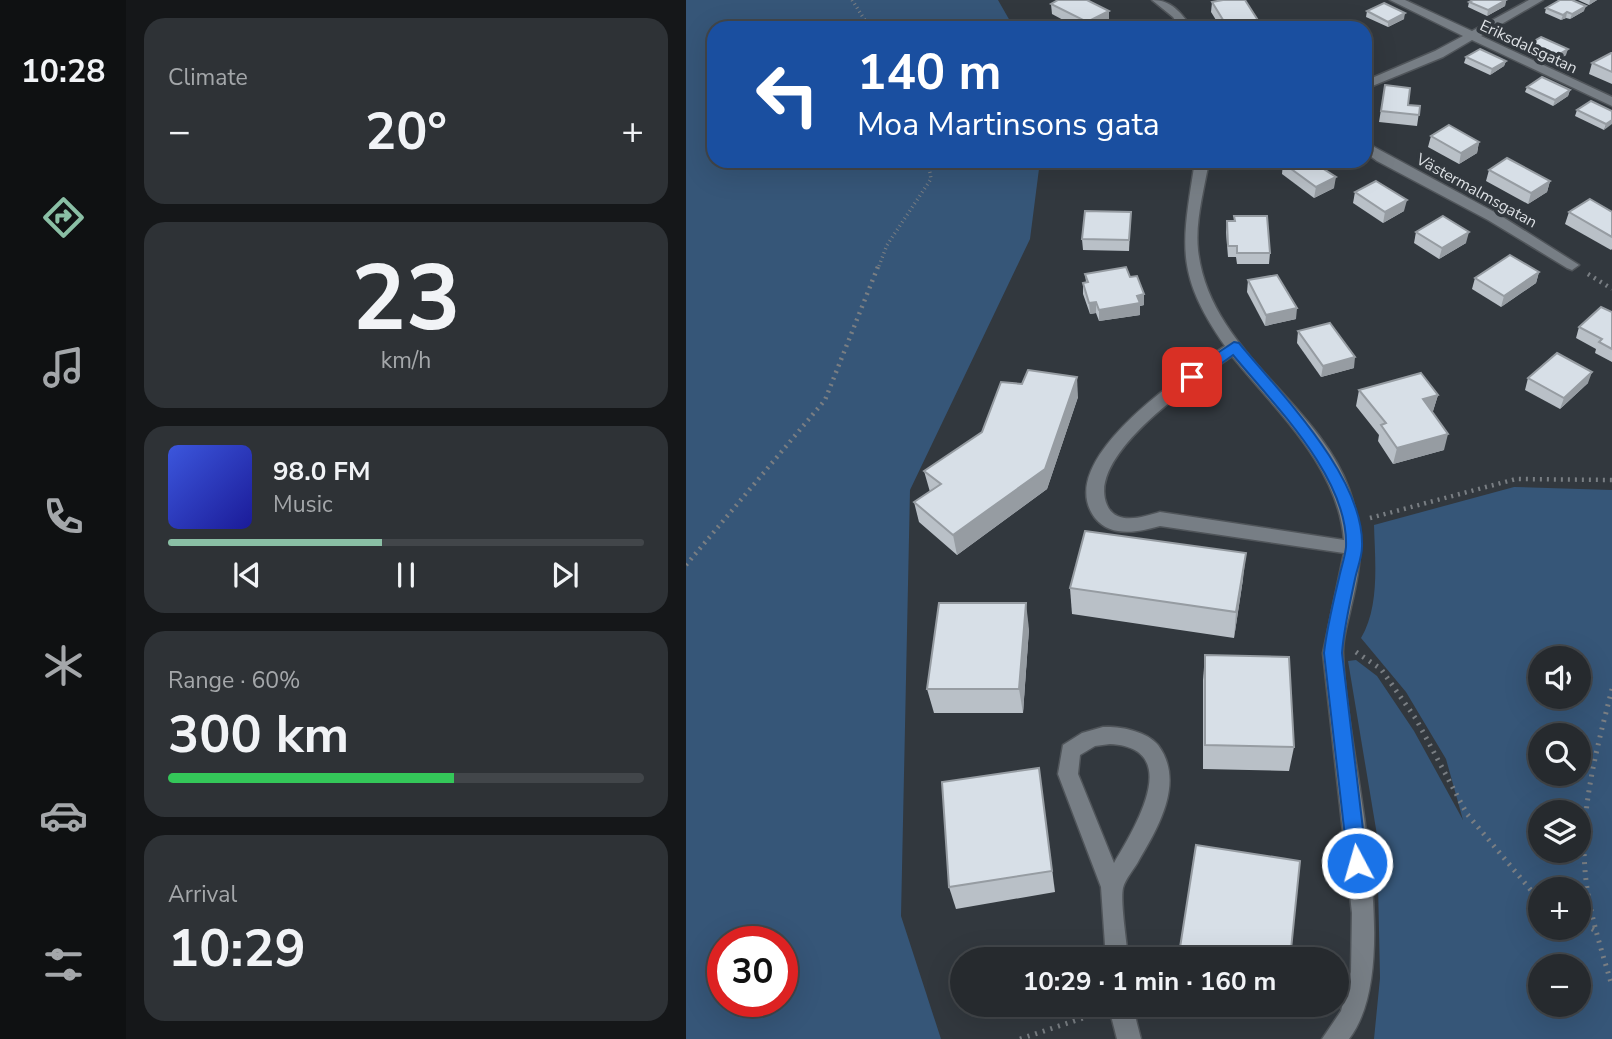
<!DOCTYPE html>
<meta charset="utf-8">
<style>
:root{--surface:#262a2e;--page:#2e3236;--text:#f1f3f6;--muted:#a4a7aa;--line:#42464a;--accent:#8abfa5}
body{margin:0;font-family:"Nunito Sans",sans-serif;background:var(--page);color:var(--text);height:100vh;display:flex;flex-direction:column;font-size:26px;white-space:nowrap}
*{box-sizing:border-box;margin:0}
p{font-size:23px;color:var(--muted)}
.icon{flex:none;width:38px;height:38px;fill:none;stroke:currentColor;stroke-width:2;stroke-linecap:round;stroke-linejoin:round}
.map{position:relative;flex:1;overflow:hidden}
.details{display:flex;flex-direction:column;gap:18px;padding:18px;background:#151719;width:560px}
.details>*{flex:none}
.guide{position:absolute;left:21px;top:21px;width:665px;height:147px;border-radius:21px;box-shadow:0 7px 28px #0002,0 0 0 2px var(--line);background:#1a4fa0;color:#fff;overflow:hidden}
.fabs{position:absolute;left:842px;top:646px;display:grid;gap:14px}
.fabs a{display:grid;place-items:center;width:63px;height:63px;border-radius:50%;background:var(--surface);box-shadow:0 7px 28px #0002,0 0 0 2px var(--line);font-size:35px}
.speed{position:absolute;left:21px;top:926px;display:flex;gap:14px;font-size:35px;font-weight:700;text-align:center}
.speed>*{display:grid;place-content:center;width:91px;height:91px;border-radius:50%;background:var(--surface);box-shadow:0 7px 28px #0002,0 0 0 2px var(--line);line-height:1}
.speed .limit{border:10px solid #d22;background:#fff;color:#111}
.pin{position:absolute;display:grid;place-items:center;width:60px;height:60px;color:#fff;margin:-30px;border-radius:14px;box-shadow:0 4px 10px #0006}
.me{position:absolute;width:77px;margin:-38px;rotate:354deg;stroke-linejoin:round;filter:drop-shadow(0 0 5px #0008)}
.turn{display:flex;align-items:center;gap:24px;height:147px;padding:0 35px;font-size:32px}
.turn .icon{width:91px;height:91px;stroke-width:2.5}
.turn b{display:block;font-size:49px;line-height:60px}
.big{font-size:52px;font-weight:700;line-height:1.1}
.details .tile{flex:1;display:flex;flex-direction:column;justify-content:center;gap:10px;min-width:0;padding:0 24px;border-radius:21px;background:var(--page)}
.details .dial{align-items:center;gap:0}
.dial b{font-size:91px;line-height:1}
.song{display:flex;align-items:center;gap:21px}
.cover{width:84px;height:84px;border-radius:10px;background:linear-gradient(135deg,hsl(230 70% 55%),hsl(240 70% 35%))}
.played{height:7px;border-radius:4px;background:linear-gradient(90deg,var(--accent) 45%,var(--line) 45%)}
.keys{display:flex;justify-content:space-around;direction:ltr}
.heat{display:flex;justify-content:space-between;align-items:center;font-size:38px;direction:ltr}
.charge{height:10px;border-radius:5px;background:linear-gradient(90deg,#34c759 60%,var(--line) 0)}
.trip{position:absolute;left:264px;top:947px;width:399px;height:70px;border-radius:35px;background:var(--surface);box-shadow:0 7px 28px #0002,0 0 0 2px var(--line);font-weight:700;line-height:70px;text-align:center}
main{display:flex;flex:1;min-height:0}
.tabs{display:flex;flex-direction:column;width:126px;justify-content:space-around;align-items:center;background:#0f1112;color:var(--muted)}
.tabs .icon{width:49px;height:49px}
.tabs .selected{color:var(--accent)}
.tabs b{font-size:32px;color:var(--text)}
.map>svg:first-child{display:block}
</style>
<main>
<nav class="tabs">
<b>10:28</b>
<svg class="icon selected" aria-label="directions" viewBox="0 0 24 24"><path d="M12 3l9 9-9 9-9-9zM9 14v-3h6M13 9l2 2-2 2"/></svg>
<svg class="icon" aria-label="music" viewBox="0 0 24 24"><path d="M9 18V5l10-2v13"/><circle cx="6" cy="18" r="3"/><circle cx="16" cy="16" r="3"/></svg>
<svg class="icon" aria-label="phone" viewBox="0 0 24 24"><path d="M5 4h4l2 5-3 2q2 4 5 5l2-3 5 2v4C11 20 4 13 5 4z"/></svg>
<svg class="icon" aria-label="climate" viewBox="0 0 24 24"><path d="M12 3v18M4 7l16 10M4 17L20 7"/></svg>
<svg class="icon" aria-label="car" viewBox="0 0 24 24"><path d="M5 17H2v-5l4-1 3-4h7l3 4 3 1v5h-3M9 17h6M6 11h13"/><circle cx="7" cy="17" r="2"/><circle cx="17" cy="17" r="2"/></svg>
<svg class="icon" aria-label="filters" viewBox="0 0 24 24"><path d="M4 7h16M4 17h16"/><circle cx="9" cy="7" r="2"/><circle cx="15" cy="17" r="2"/></svg>
</nav>
<section class="details">
<div class="tile"><p>Climate</p>
<div class="heat"><a>−</a><b class="big">20°</b><a>+</a></div>
</div>
<div class="tile dial"><b>23</b><p>km/h</p></div>
<div class="tile">
<div class="song"><i class="cover"></i><div><b>98.0 FM</b><p>Music</p></div></div>
<div class="played"></div>
<div class="keys"><svg class="icon" aria-label="previous" viewBox="0 0 24 24"><path d="M18 5L8 12l10 7zM5 5v14"/></svg><svg class="icon" aria-label="pause" viewBox="0 0 24 24"><path d="M8 5v14M16 5v14"/></svg><svg class="icon" aria-label="next" viewBox="0 0 24 24"><path d="M6 5l10 7-10 7zM19 5v14"/></svg></div>
</div>
<div class="tile"><p>Range · 60%</p><b class="big">300 km</b><div class="charge"></div></div>
<div class="tile"><p>Arrival</p><b class="big">10:29</b></div>
</section>
<div class="map">
<svg width="926" height="1039" viewBox="0 0 926 1039">
<rect width="100%" height="100%" fill="#32383e"/>
<!-- green -->
<g fill="#365678" fill-rule="evenodd">
<path d="M0,0H312L328,28H28V161H354L344,239L224,490L215,916L255,1039H0ZM37,942H96V1001H37Z"/>
<path d="M828,487L926,490V1039H688L694,978L691,835L662,661L670,660L691,676L728,731L777,820L760,759L720,692L675,638C694,606 689,561 688,525ZM892,658V696H854V658ZM854,735H892V774H854ZM854,812H892V850H854ZM854,889H892V928H854ZM892,966V1004H854V966Z"/>
</g>
<g fill="none" stroke-linecap="round" stroke-linejoin="round">
<defs>
<g id="street">
<path d="M466,0C486,0 495,13 506,28H494L487,17Z"/>
<polygon points="704,0 719,0 786,31 843,0 857,0 795,36 926,97 926,106 786,40 757,57 679,89 679,81 749,51 777,36"/>
<polygon points="679,142 812,214 893,265 886,270 881,268 802,220 691,161 679,152"/>
<path d="M509,161H523C518,190 509,221 512,250C523,351 631,401 663,489C679,535 676,561 665,607C662,622 656,639 657,654C659,751 722,962 663,1039H636L655,1011L665,972L666,913L637,653L658,553L474,526C453,532 425,538 409,518C365,460 500,373 539,346C488,273 496,244 509,161ZM546,356C590,411 652,465 658,540L474,512C457,517 430,526 421,505C399,455 511,381 546,356Z"/>
<path d="M417,727C433,726 461,731 472,745C499,781 473,826 453,860C449,868 439,879 437,888C434,902 441,943 442,959H420L415,887L372,774L377,745L396,733ZM424,744C499,748 448,829 428,863L392,774L394,755L409,746Z"/>
<polygon points="422,1004 446,1004 455,1039 431,1039"/>
</g>
</defs>
<!-- street casing -->
<use href="#street" stroke="#50555a" stroke-width="3"/>
<!-- path-far2 -->
<g stroke="#797e83" stroke-width="3.5" stroke-dasharray="1 3.5" stroke-linecap="butt">
<polyline points="166,0 184,28"/>
<polyline points="193,266 201,245 245,179 242,161"/>
</g>
<!-- path-far1 -->
<g stroke="#797e83" stroke-width="4.5" stroke-dasharray="2 5" stroke-linecap="butt">
<polyline points="902,274 926,289"/>
<polyline points="684,518 830,479 926,480"/>
<polyline points="0,565 139,400 193,264"/>
</g>
<!-- path -->
<g stroke="#797e83" stroke-width="5" stroke-dasharray="2 6" stroke-linecap="butt">
<polyline points="670,652 695,669 730,719 781,814 854,901"/>
<path d="M926,689C911,748 894,809 899,870C902,910 915,948 926,986"/>
<polyline points="892,921 910,931"/>
<polyline points="334,1039 409,1014"/>
</g>
<!-- street -->
<use href="#street" fill="#777e85" fill-rule="evenodd"/>
</g>
<!-- wall -->
<g fill="#b9c0c7">
<polygon points="820,0 819,6 801,16 782,7 783,2"/>
<polygon points="892,0 911,0 903,5"/>
<polygon points="526,2 575,25 575,28 535,28 525,12"/>
<polygon points="365,4 423,11 423,22 410,28 392,28 366,14"/>
<polygon points="860,8 898,11 884,19 880,18 875,20 859,13"/>
<polygon points="681,11 718,19 702,27 680,17"/>
<polygon points="843,44 880,55 869,62 842,50"/>
<polygon points="926,53 926,84 903,74 906,63"/>
<polygon points="780,57 820,61 818,66 804,75 778,63"/>
<polygon points="699,85 722,105 734,106 731,126 693,122"/>
<polygon points="841,87 884,90 882,96 867,106 839,92"/>
<polygon points="891,110 926,111 918,130 889,116"/>
<polygon points="745,136 793,142 791,153 773,164 742,147"/>
<polygon points="597,163 648,188 628,198 596,174"/>
<polygon points="803,170 864,181 861,192 842,204 800,181"/>
<polygon points="669,192 718,211 697,223 667,203"/>
<polygon points="445,212 443,251 397,250 396,239"/>
<polygon points="883,212 926,212 926,249 925,250 879,224"/>
<polygon points="541,221 584,253 583,264 551,264 550,257 542,257 540,232"/>
<polygon points="730,232 780,243 753,259 728,243"/>
<polygon points="853,272 850,283 815,307 786,289 789,278"/>
<polygon points="399,274 444,277 458,305 454,306 454,315 413,321 410,313 404,314 397,294 397,283 400,282"/>
<polygon points="562,280 610,319 579,326 561,292"/>
<polygon points="926,312 926,362 909,353 910,349 890,338 893,327"/>
<polygon points="612,331 668,368 635,377 611,343"/>
<polygon points="842,378 902,383 874,409 839,390"/>
<polygon points="336,384 392,397 361,489 271,555 233,522 228,502 244,492 238,471 296,432"/>
<polygon points="673,390 752,395 747,411 746,411 758,450 707,464 692,441 693,435 670,406"/>
<polygon points="557,579 548,638 386,614 384,588"/>
<polygon points="343,629 337,713 248,713 241,689"/>
<polygon points="519,655 608,747 603,771 517,769 517,680"/>
<polygon points="353,768 369,892 270,909 263,887"/>
<polygon points="493,954 604,959 493,959"/>
</g>
<!-- shaded-wall -->
<g fill="#969ca2">
<polygon points="820,0 819,6 801,16 802,10"/>
<polygon points="904,0 911,0 903,5"/>
<polygon points="900,6 898,11 884,19 886,14"/>
<polygon points="423,11 423,22 410,28 401,28 401,22"/>
<polygon points="881,12 880,18 875,20 877,15"/>
<polygon points="719,13 718,19 702,27 702,22"/>
<polygon points="575,25 575,28 556,28"/>
<polygon points="882,49 880,55 869,62 870,56"/>
<polygon points="820,61 818,66 804,75 806,69"/>
<polygon points="884,90 882,96 867,106 869,100"/>
<polygon points="926,120 926,124 918,130 920,124"/>
<polygon points="793,142 791,153 773,164 775,153"/>
<polygon points="650,177 648,188 628,198 630,187"/>
<polygon points="864,181 861,192 842,204 845,193"/>
<polygon points="721,200 718,211 697,223 699,212"/>
<polygon points="783,232 780,243 753,259 756,248"/>
<polygon points="853,272 850,283 815,307 818,296"/>
<polygon points="458,294 458,305 454,306 454,315 413,321 413,310 451,296"/>
<polygon points="410,302 410,313 404,314 403,303"/>
<polygon points="611,308 610,319 579,326 580,315"/>
<polygon points="669,357 668,368 635,377 637,366"/>
<polygon points="906,372 902,383 874,409 878,398"/>
<polygon points="391,377 392,397 361,489 271,555 267,535"/>
<polygon points="752,395 747,411 733,415 737,399"/>
<polygon points="762,434 758,450 707,464 711,448"/>
<polygon points="560,553 557,579 548,638 550,612"/>
<polygon points="340,603 343,629 337,713 333,689"/>
</g>
<!-- building -->
<g fill="#d7dfe7" stroke="#969ca2" stroke-width="2">
<polygon points="372,0 401,0 423,11 401,22 365,4"/>
<polygon points="537,0 559,0 575,25 556,28 542,28 526,2"/>
<polygon points="787,0 820,0 802,10 783,2"/>
<polygon points="874,0 886,0 900,6 886,14 881,12 877,15 860,8"/>
<polygon points="698,3 719,13 702,22 681,11"/>
<polygon points="634,23 643,28 624,28"/>
<polygon points="855,37 882,49 870,56 843,44"/>
<polygon points="794,49 820,61 806,69 780,57"/>
<polygon points="925,53 926,53 926,72 906,63"/>
<polygon points="856,77 884,90 869,100 841,87"/>
<polygon points="699,85 724,88 722,105 734,106 733,115 695,111"/>
<polygon points="905,101 926,111 926,120 920,124 891,110"/>
<polygon points="763,125 793,142 775,153 745,136"/>
<polygon points="821,158 864,181 845,193 803,170"/>
<polygon points="602,161 625,161 650,177 630,187 597,163"/>
<polygon points="690,181 721,200 699,212 669,192"/>
<polygon points="904,199 926,212 926,237 883,212"/>
<polygon points="399,211 445,212 443,240 396,239"/>
<polygon points="548,216 581,216 584,253 551,253 551,246 542,246 541,221 549,221"/>
<polygon points="757,216 783,232 756,248 730,232"/>
<polygon points="824,255 853,272 818,296 789,278"/>
<polygon points="440,267 444,277 451,276 458,294 451,296 454,303 413,310 410,302 403,303 397,283 402,282 399,274"/>
<polygon points="591,275 611,308 580,315 562,280"/>
<polygon points="915,307 926,312 926,349 913,342 916,339 893,327"/>
<polygon points="644,323 669,357 637,366 612,331"/>
<polygon points="871,353 906,372 878,398 842,378"/>
<polygon points="342,370 391,377 359,469 267,535 228,502 255,484 238,471 296,432 315,382 336,384"/>
<polygon points="735,373 752,395 737,399 762,434 711,448 695,425 700,423 673,390"/>
<polygon points="399,531 560,553 550,612 384,588"/>
<polygon points="253,603 340,603 333,689 241,689"/>
<polygon points="519,655 603,657 608,747 519,745"/>
<polygon points="353,768 366,871 263,887 256,782"/>
<polygon points="510,845 614,861 604,959 526,959 493,954"/>
</g>
<!-- route -->
<path fill="#1a73e8" stroke="#114b97" stroke-width="2" d="M548,342L553,343C595,394 679,478 676,547C676,557 671,569 669,579C664,603 658,627 656,653L681,863L678,869L671,872L665,869L662,863L638,653C641,627 647,603 653,578C655,568 659,557 660,547C663,478 588,405 547,355L511,381H500L498,377L500,374Z"/>
<g text-anchor="middle" stroke-width="7" stroke-linejoin="round" paint-order="stroke">
<!-- far-street labels -->
<g font-size="16" fill="#dbdfe3" stroke="#32383e">
<text transform="translate(843 46) rotate(25)" y="6">Eriksdalsgatan</text>
<text transform="translate(791 190) rotate(29)" y="6">Västermalmsgatan</text>
</g>
</g>
</svg>
<div class="fabs">
<a><svg class="icon" aria-label="sound" viewBox="0 0 24 24"><path d="M4 9h4l5-4v14l-5-4H4zM17 9q2 3 0 6"/></svg></a>
<a><svg class="icon" aria-label="search" viewBox="0 0 24 24"><circle cx="10" cy="10" r="6"/><path d="M15 15l6 6"/></svg></a>
<a><svg class="icon" aria-label="layers" viewBox="0 0 24 24"><path d="M12 4l9 5-9 5-9-5zM3 14l9 5 9-5"/></svg></a>
<a>+</a>
<a>−</a>
</div>
<div class="speed"><div class="limit">30</div></div>
<div class="pin" style="left:506px;top:377px;background:#d93025"><svg class="icon" aria-label="arrive" viewBox="0 0 24 24"><path d="M6 21V4h12l-3 4 3 4H6"/></svg></div>
<svg class="me" style="left:671px;top:863px" viewBox="-20 -20 40 40"><circle r="17" fill="#1a73e8" stroke="#fff" stroke-width="3"/><path d="M0-11L8 9 0 5-8 9z" fill="#fff"/></svg>
<div class="trip">10:29 · 1 min · 160 m</div>
<div class="guide">
<div class="turn"><svg class="icon" aria-label="left" viewBox="0 0 24 24"><path d="M17 20v-9H6M10 6l-5 5 5 5"/></svg><div><b>140 m</b>Moa Martinsons gata</div></div>
</div>
</div>
</main>
